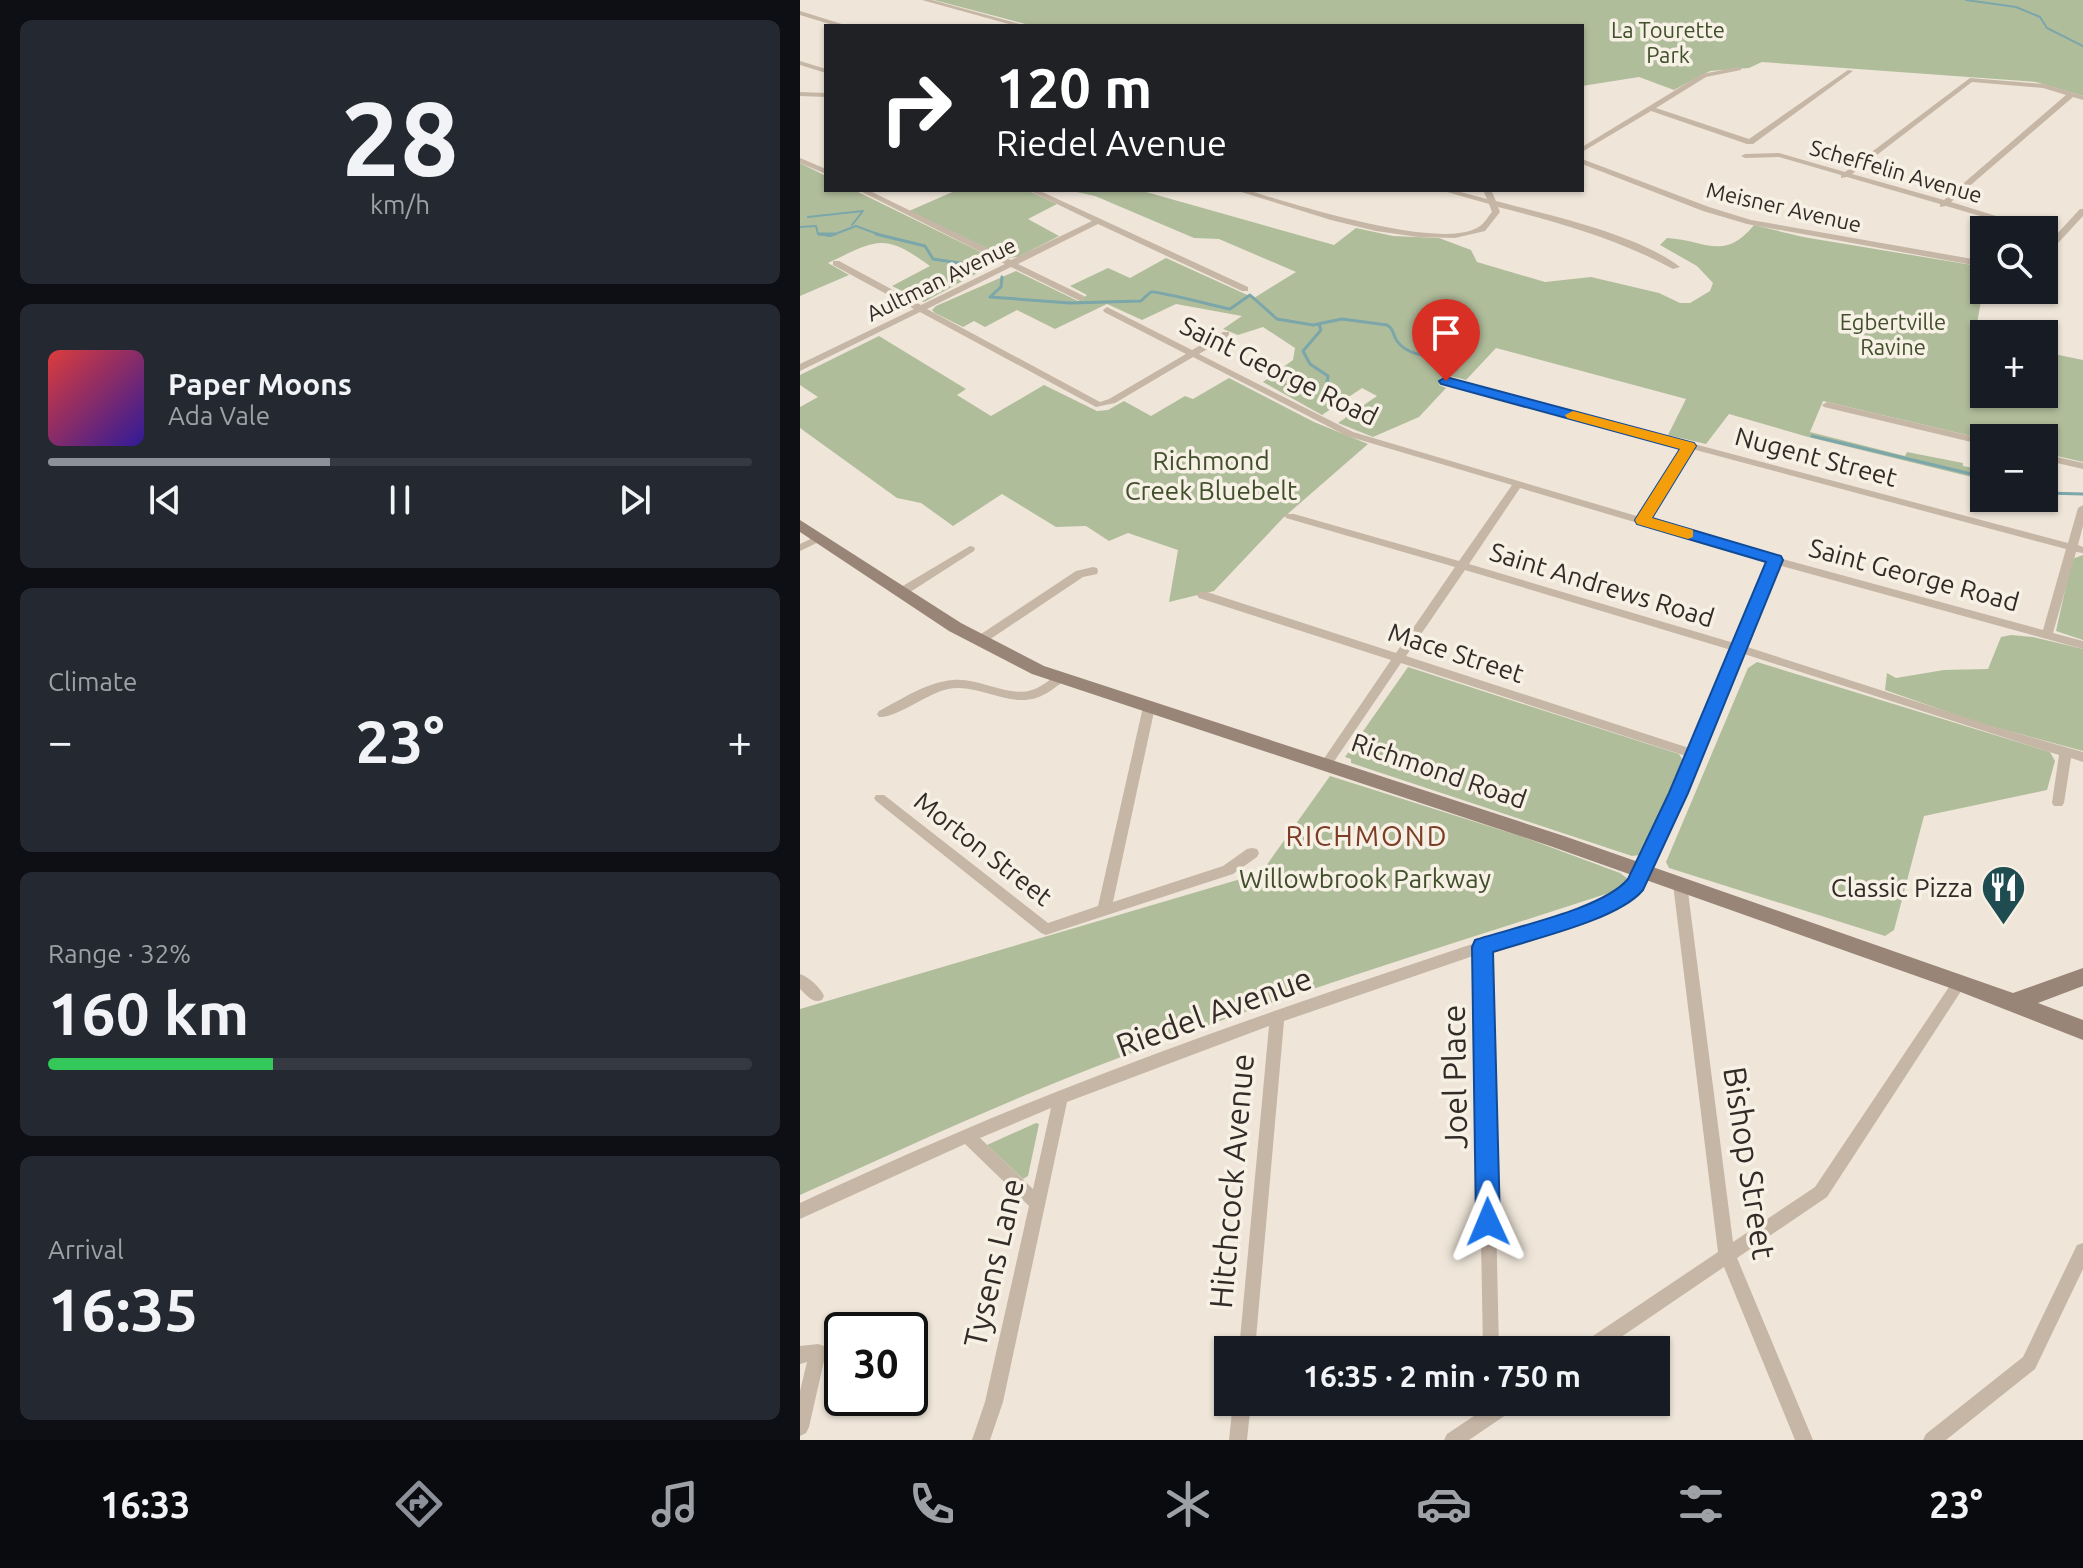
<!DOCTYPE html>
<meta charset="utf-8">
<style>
:root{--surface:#171b24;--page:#242831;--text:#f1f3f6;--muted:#9ea1a6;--line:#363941;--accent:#8c9099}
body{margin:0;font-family:Ubuntu,sans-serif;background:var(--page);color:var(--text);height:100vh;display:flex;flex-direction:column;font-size:30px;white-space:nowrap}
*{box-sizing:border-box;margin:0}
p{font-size:26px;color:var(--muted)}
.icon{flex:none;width:44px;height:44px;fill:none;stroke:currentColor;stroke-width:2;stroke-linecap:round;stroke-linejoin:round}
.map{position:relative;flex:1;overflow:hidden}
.details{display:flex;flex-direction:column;gap:20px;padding:20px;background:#0d0f14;width:800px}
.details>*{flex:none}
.top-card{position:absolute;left:24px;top:24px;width:760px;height:168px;border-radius:0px;box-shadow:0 2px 6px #0004;background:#202124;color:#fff;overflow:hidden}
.fabs{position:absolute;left:1170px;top:216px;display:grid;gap:16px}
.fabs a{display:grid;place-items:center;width:88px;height:88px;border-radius:0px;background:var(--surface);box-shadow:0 2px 6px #0004;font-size:40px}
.speed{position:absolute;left:24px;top:1312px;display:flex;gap:16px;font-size:40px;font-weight:700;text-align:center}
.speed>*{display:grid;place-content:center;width:104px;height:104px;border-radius:50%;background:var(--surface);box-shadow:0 2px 6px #0004;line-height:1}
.speed .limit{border:4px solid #111;border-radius:12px;background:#fff;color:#111}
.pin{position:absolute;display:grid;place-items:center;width:68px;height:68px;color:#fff;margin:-82px -34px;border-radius:50% 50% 50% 0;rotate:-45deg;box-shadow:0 0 8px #0007}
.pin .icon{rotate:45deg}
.me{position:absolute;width:88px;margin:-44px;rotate:359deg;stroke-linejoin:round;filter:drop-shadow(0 0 6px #0008)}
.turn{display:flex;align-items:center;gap:28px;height:168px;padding:0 40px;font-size:36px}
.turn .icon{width:104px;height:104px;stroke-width:2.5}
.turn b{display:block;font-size:56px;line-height:68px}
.big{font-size:60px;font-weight:600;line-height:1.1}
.details .widget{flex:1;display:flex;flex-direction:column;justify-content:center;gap:12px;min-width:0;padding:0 28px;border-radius:12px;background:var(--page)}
.details .dial{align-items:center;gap:0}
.dial b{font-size:104px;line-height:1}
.song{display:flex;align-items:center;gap:24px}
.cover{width:96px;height:96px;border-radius:12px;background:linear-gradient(135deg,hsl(0 70% 55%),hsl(250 70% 35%))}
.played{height:8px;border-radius:4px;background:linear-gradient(90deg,var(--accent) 40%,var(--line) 40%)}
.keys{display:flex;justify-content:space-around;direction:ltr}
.heat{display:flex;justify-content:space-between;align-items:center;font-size:44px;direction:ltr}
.charge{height:12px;border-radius:6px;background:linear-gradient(90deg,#34c759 32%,var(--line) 0)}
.trip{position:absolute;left:414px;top:1336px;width:456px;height:80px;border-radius:0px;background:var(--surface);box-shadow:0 2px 6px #0004;font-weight:600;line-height:80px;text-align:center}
.tabs{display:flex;height:128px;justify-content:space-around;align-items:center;background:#090b0e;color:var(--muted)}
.tabs .icon{width:56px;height:56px}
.tabs .selected{color:var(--accent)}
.tabs b{font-size:36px;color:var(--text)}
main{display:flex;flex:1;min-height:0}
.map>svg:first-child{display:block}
</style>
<main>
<section class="details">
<div class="widget dial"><b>28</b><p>km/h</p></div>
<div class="widget">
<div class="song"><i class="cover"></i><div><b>Paper Moons</b><p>Ada Vale</p></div></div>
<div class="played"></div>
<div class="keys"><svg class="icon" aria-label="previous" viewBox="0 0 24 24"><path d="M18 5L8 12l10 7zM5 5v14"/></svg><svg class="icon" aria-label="pause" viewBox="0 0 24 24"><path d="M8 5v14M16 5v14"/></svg><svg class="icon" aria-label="next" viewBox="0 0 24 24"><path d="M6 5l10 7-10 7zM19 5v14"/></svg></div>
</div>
<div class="widget"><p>Climate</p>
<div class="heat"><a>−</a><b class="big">23°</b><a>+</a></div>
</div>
<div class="widget"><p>Range · 32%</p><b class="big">160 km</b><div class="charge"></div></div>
<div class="widget"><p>Arrival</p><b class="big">16:35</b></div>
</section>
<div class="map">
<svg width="1283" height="1440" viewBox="0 0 1283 1440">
<rect width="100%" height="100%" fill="#efe6d9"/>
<!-- green -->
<g fill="#b0bd9b">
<polygon points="134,0 1283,0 1283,96 1236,82 962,62 949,68 910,71 874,90 839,77 782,86 782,26 233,26"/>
<path d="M0,163L26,176V190H54L189,256L194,259V264L124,302L92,286L130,266C83,232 77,240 28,263L49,275L0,296Z"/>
<polygon points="157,190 227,190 257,204 228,219 259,236 218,257 207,258 109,211"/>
<path d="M268,190H339L534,245L556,228L593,236L639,238L671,250L677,262L745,282L791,277L859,293L880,303H890L910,291L913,283L897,266L860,245L867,238C905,240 924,262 954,225L1003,237L1184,267V290H1194L1182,296L1177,323L1195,334H1184V394H1244V352L1283,360V462L1244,453V438L1184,439L1023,401L1010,432L1105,456L1107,452L1163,463V466L1184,470V480L1008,437L929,414L906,444L868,435L886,399L696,348L666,380L646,375L639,385L646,388L619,417L573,437L538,423L577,396L562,388L522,415L463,382L493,360L495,348L463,327L438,335L423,329L442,316L376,304L342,320L307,304L255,329L217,310L185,327L174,321L163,327L135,313L132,310L136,306L216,271L278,301L287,295L270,286L308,268L330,278L366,258L454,298L496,272L419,239L394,238L295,196Z"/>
<polygon points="79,336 166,389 157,395 191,416 244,385 297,411 308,410 324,401 351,416 385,396 393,399 429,378 514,422 568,444 483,518 414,591 369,602 378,550 328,533 309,541 286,526 256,527 202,494 153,526 121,503 97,498 0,428 0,407 18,397 0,385 0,375"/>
<polygon points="1283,555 1283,640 1256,631 1272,559"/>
<polygon points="1211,635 1233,637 1283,649 1283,751 1179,723 1085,690 1087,673 1096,678 1144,670 1188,669 1201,637"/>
<polygon points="957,662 1250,752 1255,761 1247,790 1124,816 1094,930 1085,936 869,868 866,862 948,668"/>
<polygon points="608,667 879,754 884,762 851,838 840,855 832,856 551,763 551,759 545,757"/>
<path d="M530,776L723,837L820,873L828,879L812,892C616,956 418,1015 228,1094C151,1126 76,1161 0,1195V1009L461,873Z"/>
<polygon points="236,1123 239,1124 228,1176 223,1179 187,1145"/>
</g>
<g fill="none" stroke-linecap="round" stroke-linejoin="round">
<!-- stream-far1 -->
<g stroke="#7ba6aa" stroke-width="2">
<polyline points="1166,0 1216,7 1240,17 1247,28 1283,46"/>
<polyline points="8,217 63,211 52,225"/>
<polyline points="0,227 16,226 18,234 30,236 56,226 83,236"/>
</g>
<!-- stream -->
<g stroke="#7ba6aa" stroke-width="3">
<polyline points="19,234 35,234"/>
<polyline points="76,234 125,246 133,259 186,267"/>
<path d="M202,277L201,287L190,297L270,303L341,301C342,300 349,293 351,292C355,290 419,307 430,309L450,295L477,319L513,325L542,319L587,325C595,330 592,334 597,341C609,358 635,356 653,359L656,370"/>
<polyline points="519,324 521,330 503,351 510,364 528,376 527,384 536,389 528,402"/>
<polyline points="1012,436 1184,477"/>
<polyline points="1244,493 1283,494"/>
</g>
<!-- street -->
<g fill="#c6b6a6" fill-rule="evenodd">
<polygon points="122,0 132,0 227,26 216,26"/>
<polygon points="0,11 45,25 46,26 36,26 0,15"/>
<polygon points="0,61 26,69 26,73 0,65"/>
<polygon points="939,67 941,68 941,70 906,77 856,108 949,139 1048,70 1053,71 953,144 947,144 851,111 782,152 782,147 902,74"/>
<path d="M1170,78L1244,84L1283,96V100L1273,97L1151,202L1241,230H1228L1146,206L1140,207V204L1047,177L1041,178V175L979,157L945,158L941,156L945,154L979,153L1045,172ZM1172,82L1243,88L1266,95L1144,200L1052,174Z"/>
<polygon points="0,92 26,93 26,97 0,96"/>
<polygon points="0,158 26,169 26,174 0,163"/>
<polygon points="782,159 909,207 951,220 1184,261 1184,267 947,224 903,211 782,164"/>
<path d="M58,190H68L211,260L292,221L228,190H238L448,287V291H442L298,224L218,264L284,296V300H278L211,267L127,309L300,402L309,399L386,354L304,312L303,310L307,307L392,350L423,332H429V336L399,354L553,432L840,517L883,447L643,383L641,381L643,379H649L1268,543L1278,508L1283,505V526L1278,545L1283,547V553L1276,552L1253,633L1283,641V649L978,565L944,646L1192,726L1283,752V762L1271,758L1264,803L1262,806H1254L1252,803L1259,755L941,653L850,871L832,899L810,910L690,950L699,1350H683L676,955L484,1021L455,1350H439L469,1026L267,1102L203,1402L190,1440H172L185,1402L229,1206L165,1144L0,1219V1203C84,1164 170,1126 256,1092C435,1021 618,962 801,902L822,891L837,869L886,756L601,663L531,766H523L521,763L523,760L591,660L399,598L397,595L399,592H407L596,653L655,567L486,518L485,516L486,514H494L659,561L712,485L547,436L393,357L315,403L296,407L120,312L0,371V364L114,309L33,265V261H39L121,305L205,264ZM892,449L1266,549L1243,630L979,558L849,519ZM720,488L969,562L934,643L669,564ZM665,570L931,650L889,748L606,656ZM251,1108L233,1189L180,1138Z"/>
<path d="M435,190H447C490,203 644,253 680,226C685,223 688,216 692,212L689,204L640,190H653L687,199L683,190H691L696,201C749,215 837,234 880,267L873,269C818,239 758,222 698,207L700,212L685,231L655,238L618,237L576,231L531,220Z"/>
<polygon points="1280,209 1283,209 1283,216 1247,255 1244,255 1244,248"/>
<polygon points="1027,402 1184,439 1184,445 1024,407 1022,405"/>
<polygon points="1244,454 1283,463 1283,469 1244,460"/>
<polygon points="19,535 23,536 24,538 23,540 0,551 0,544"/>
<polygon points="170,546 174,547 175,549 174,551 104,596 96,596 95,593 96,590"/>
<polygon points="293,567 297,568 298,571 297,574 283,577 183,644 175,644 173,641 175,638 276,571"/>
<path d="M259,675L263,676L265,679L263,682C254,688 246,695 236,698C207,707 178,683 148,689C128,693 95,719 79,717L77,714L79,711C102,699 127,682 153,680C178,677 209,698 232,690C242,687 249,679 259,675Z"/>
<polygon points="349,703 355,707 313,902 423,866 447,849 452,848 457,849 459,853 457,857 433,874 246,935 241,933 76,801 74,798 76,795 84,795 248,923 298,906 343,707"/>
<polygon points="880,879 885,880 887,884 933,1242 1015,1187 1155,978 1160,976 1165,978 1167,982 1027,1197 937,1258 1013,1440 995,1440 924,1267 802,1350 779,1350 781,1344 918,1252 873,884 875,880"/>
<path d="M0,974C9,977 20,987 24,996L22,1000C12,1004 7,995 0,989Z"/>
<polygon points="1283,1243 1283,1269 1235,1369 1146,1440 1123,1440 1126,1434 1223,1357 1277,1245"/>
<polygon points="18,1344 24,1346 26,1352 9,1427 6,1433 0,1436 0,1391 7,1362 0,1364 0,1346"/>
<polygon points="433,1402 451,1402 447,1440 429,1440"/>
<polygon points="695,1402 719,1402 716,1408 669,1440 644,1440 647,1434"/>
</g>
<!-- secondary -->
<polygon fill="#998578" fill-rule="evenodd" points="0,520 161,623 244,666 764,836 1213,993 1283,968 1283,986 1238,1003 1283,1020 1283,1040 1153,989 750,846 232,674 149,631 0,532"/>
</g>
<!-- route -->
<path fill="#1a73e8" stroke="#114b97" stroke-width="2" d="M646,377L894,443L896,446L852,518L981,556L983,560L888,793L843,890C818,920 732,939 693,952L700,1222L697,1231L688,1234L680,1231L676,1222L672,947L675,940C714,927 803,909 828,879L869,793L966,562L837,524L835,520L880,449L641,384L639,381Z"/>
<!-- slow -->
<polygon fill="#f59e0b" points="773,411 894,443 896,446 852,518 893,530 893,537 888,539 837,524 835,520 880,449 767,418 765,415"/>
<!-- icons -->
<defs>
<symbol id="restaurant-pin" viewBox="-11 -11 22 30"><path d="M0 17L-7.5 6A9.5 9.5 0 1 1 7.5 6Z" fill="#1f4c51" stroke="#f7f0e5"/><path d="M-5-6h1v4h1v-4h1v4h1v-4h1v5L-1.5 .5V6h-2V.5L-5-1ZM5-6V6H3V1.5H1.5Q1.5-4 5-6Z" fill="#fff"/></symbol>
</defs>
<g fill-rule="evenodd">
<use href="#restaurant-pin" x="1178" y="862" width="51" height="69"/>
</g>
<g text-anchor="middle" stroke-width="7" stroke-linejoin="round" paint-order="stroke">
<!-- far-park labels -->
<g font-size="22" fill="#414f2c" stroke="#f7f0e5">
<text x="868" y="38">La Tourette<tspan x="868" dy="25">Park</tspan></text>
<text x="1093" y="330">Egbertville<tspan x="1093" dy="25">Ravine</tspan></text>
</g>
<!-- far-street labels -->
<g font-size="22" fill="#332b27" stroke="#f7f0e5">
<text transform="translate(1096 171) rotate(16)" y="8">Scheffelin Avenue</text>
<text transform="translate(984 207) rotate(13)" y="8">Meisner Avenue</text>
<text transform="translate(141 279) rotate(-26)" y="8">Aultman Avenue</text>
</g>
<!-- street labels -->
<g font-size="26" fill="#332b27" stroke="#f7f0e5">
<text transform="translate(479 371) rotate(26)" y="9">Saint George Road</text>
<text transform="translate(1016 457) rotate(15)" y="9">Nugent Street</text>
<text transform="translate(1114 575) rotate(15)" y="9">Saint George Road</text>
<text transform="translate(802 585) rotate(17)" y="9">Saint Andrews Road</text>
<text transform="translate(656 653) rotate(18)" y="9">Mace Street</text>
<text transform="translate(639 771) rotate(19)" y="9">Richmond Road</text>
<text transform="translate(183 849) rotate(38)" y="9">Morton Street</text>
</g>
<!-- park labels -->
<g font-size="26" fill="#414f2c" stroke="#f7f0e5">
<text x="411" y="470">Richmond<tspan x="411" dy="30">Creek Bluebelt</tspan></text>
<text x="565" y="888">Willowbrook Parkway</text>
</g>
<!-- poi labels -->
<g font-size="26" fill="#332b27" stroke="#f7f0e5" text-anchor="end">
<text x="1173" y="897">Classic Pizza</text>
</g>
<!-- neighbourhood labels -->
<g font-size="28" letter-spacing="2" fill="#7c3d26" stroke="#f7f0e5">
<text x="567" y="846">RICHMOND</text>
</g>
<!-- near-street labels -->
<g font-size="32" fill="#332b27" stroke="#f7f0e5">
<text transform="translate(414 1012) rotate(-20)" y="11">Riedel Avenue</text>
<text transform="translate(655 1077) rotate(-91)" y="11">Joel Place</text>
<text transform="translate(949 1163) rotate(81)" y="11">Bishop Street</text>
<text transform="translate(432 1181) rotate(-85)" y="11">Hitchcock Avenue</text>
<text transform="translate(194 1263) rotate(-77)" y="11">Tysens Lane</text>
</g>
</g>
</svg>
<div class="fabs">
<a><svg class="icon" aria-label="search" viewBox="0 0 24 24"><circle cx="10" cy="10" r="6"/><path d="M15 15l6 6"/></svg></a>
<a>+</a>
<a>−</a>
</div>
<div class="speed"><div class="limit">30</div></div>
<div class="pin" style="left:646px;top:381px;background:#d93025"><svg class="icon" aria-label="arrive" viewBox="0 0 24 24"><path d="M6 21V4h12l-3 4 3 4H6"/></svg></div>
<svg class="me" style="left:688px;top:1222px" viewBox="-20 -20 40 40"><path d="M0-17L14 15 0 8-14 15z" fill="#1a73e8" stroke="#fff" stroke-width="4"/></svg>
<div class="trip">16:35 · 2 min · 750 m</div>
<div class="top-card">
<div class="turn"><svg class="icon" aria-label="right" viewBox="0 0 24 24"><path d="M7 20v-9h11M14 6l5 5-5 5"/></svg><div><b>120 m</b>Riedel Avenue</div></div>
</div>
</div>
</main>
<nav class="tabs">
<b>16:33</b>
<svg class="icon selected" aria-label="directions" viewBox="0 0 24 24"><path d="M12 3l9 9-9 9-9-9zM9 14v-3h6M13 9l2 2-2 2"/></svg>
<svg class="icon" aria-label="music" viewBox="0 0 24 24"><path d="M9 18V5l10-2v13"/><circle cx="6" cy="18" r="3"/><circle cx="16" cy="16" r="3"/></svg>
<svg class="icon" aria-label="phone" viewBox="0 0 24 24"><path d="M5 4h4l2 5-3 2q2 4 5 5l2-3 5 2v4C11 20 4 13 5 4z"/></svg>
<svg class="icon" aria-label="climate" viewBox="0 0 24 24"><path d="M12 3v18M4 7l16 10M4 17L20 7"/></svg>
<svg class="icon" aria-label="car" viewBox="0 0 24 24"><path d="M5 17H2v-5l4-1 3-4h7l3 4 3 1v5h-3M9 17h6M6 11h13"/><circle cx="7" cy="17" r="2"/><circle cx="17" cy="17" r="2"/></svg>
<svg class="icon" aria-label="filters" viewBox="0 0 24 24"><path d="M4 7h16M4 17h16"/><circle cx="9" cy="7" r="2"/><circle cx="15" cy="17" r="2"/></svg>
<b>23°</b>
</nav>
